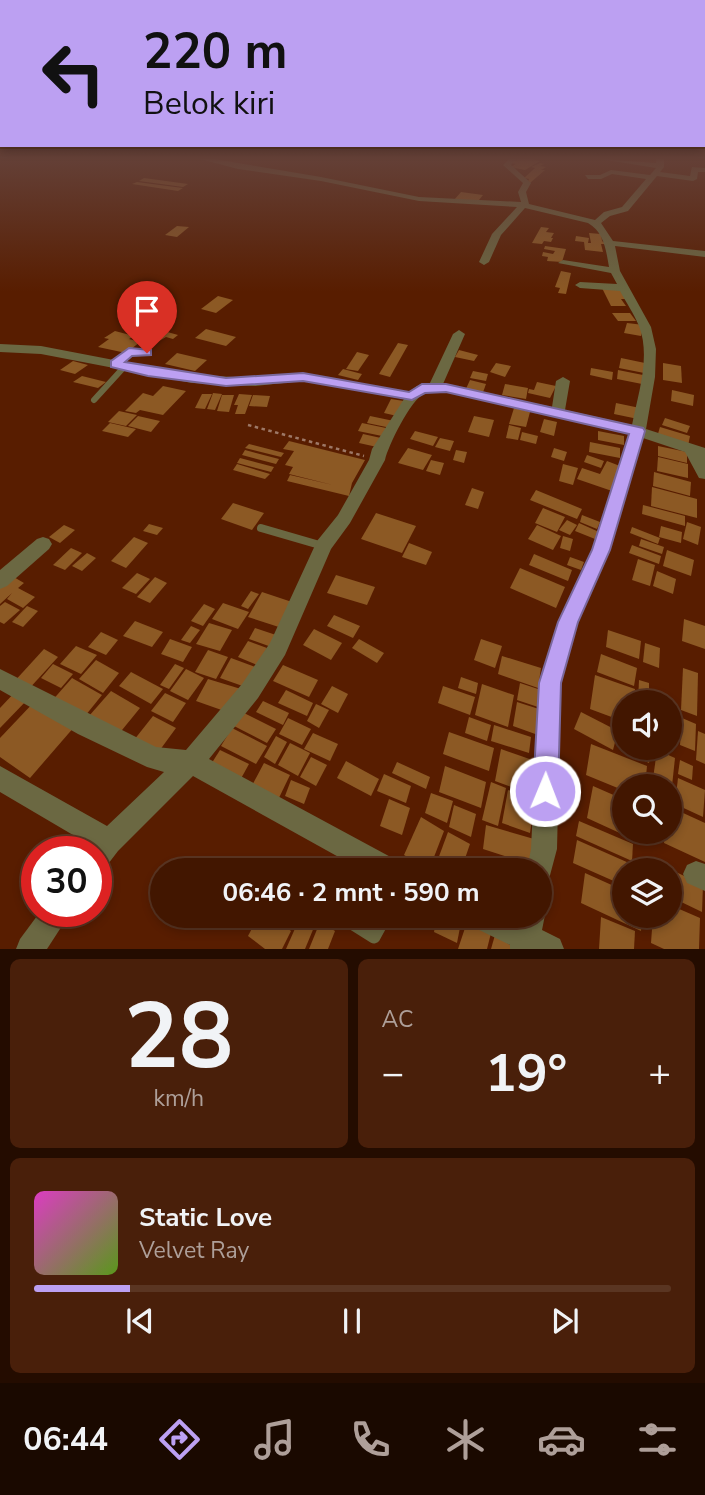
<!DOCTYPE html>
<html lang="id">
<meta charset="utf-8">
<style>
:root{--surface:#421600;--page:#491f0a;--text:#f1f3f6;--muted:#ae9f99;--line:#5a3522;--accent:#bca0f2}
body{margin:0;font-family:"Nunito Sans",sans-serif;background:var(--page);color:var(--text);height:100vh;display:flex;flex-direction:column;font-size:26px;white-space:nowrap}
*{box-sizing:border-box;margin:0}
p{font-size:23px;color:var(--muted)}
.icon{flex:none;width:38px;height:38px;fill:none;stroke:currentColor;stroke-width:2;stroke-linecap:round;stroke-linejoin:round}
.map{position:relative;height:949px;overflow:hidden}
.details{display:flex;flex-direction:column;gap:10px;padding:10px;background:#240c00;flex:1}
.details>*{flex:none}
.guide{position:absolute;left:0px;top:0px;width:705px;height:147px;box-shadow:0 4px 10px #0003,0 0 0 2px var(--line);background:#bca0f2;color:#111;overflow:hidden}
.fabs{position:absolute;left:612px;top:690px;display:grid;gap:14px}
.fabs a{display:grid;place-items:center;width:70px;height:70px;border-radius:50%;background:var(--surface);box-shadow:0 4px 10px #0003,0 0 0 2px var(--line);font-size:35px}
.speed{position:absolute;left:21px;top:836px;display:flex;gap:14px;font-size:35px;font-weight:700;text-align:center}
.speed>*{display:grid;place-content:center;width:91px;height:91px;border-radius:50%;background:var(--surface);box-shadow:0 4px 10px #0003,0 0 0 2px var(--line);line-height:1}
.speed .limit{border:10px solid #d22;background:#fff;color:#111}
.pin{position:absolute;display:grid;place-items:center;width:60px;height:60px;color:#fff;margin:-72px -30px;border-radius:50% 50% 50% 0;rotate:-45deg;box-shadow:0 0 7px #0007}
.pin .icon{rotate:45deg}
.me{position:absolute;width:77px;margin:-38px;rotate:1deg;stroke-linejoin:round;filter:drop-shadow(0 0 5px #0008)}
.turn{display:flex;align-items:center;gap:24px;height:147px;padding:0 28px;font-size:32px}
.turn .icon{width:91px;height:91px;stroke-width:2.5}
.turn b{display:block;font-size:49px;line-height:60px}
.big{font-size:52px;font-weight:700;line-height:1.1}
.details .widget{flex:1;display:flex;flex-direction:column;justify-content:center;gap:10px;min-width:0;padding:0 24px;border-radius:10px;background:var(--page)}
.details .dial{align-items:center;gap:0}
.dial b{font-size:91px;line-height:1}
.song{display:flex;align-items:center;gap:21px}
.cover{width:84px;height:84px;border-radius:10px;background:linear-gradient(135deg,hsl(310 70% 55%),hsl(90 70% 35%))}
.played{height:7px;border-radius:4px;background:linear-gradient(90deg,var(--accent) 15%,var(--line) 15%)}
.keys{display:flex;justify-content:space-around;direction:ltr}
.heat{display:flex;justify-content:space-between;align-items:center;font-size:38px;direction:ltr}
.details .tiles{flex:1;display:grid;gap:10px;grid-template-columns:1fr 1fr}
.widget:last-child{grid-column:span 2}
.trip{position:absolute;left:150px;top:858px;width:402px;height:70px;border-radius:35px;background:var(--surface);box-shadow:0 4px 10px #0003,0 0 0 2px var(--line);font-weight:700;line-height:70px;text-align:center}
.tabs{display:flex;height:112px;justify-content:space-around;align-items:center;background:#1a0900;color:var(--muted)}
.tabs .icon{width:49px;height:49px}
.tabs .current{color:var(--accent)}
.tabs b{font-size:32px;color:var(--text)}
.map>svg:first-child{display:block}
</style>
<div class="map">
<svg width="705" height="949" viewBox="0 0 705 949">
<rect width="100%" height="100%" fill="#581d00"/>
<!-- building -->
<g fill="#8c5924">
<polygon points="518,159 532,159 540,161 525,170 510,167 516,164 511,163"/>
<polygon points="540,163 544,164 540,166 546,167 541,170 545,170 530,183 527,183 529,179 524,178 535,168 531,167"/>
<polygon points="144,178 188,184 183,187 139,181"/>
<polygon points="137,182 183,188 178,191 132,184"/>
<polygon points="461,192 483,195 479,200 454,200"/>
<polygon points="177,226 189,227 177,237 165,235"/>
<polygon points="541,227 549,228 546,232 554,233 551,238 553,238 551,242 544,241 542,244 532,243"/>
<polygon points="589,233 601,234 602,241 606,244 601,244 603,252 585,250 584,242 575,241 576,236 589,238 588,243 591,243"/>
<polygon points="545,246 566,249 562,262 547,261 548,257 542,256 543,252 553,254 555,251 544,249"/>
<polygon points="561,271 571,273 566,294 558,293 560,288 555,287"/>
<polygon points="602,288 624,289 626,299 621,299 626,306 611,306"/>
<polygon points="218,296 233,300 216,313 201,309"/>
<polygon points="612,313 630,313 636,321 618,321"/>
<polygon points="627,323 644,325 641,336 624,333"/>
<polygon points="206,329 236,337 226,346 195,338"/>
<polygon points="115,331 134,336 129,339 140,342 126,353 98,347 109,339 104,338"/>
<polygon points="164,331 178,335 173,339 166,337 159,341 152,339"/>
<polygon points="398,343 408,345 390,377 379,374"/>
<polygon points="459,350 478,355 474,361 455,357"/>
<polygon points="357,352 369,355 358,371 346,369"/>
<polygon points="177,353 207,360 195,371 165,364"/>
<polygon points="621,358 645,363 644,373 619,368"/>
<polygon points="73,361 88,365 75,374 60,370"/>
<polygon points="496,363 511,366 505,377 490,372"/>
<polygon points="663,363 681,366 682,383 663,380"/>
<polygon points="591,368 613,372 612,380 590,375"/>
<polygon points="343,369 362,374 358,380 338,375"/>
<polygon points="618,370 643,375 642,384 617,379"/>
<polygon points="473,371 488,374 486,381 470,378"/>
<polygon points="82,376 106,382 98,388 73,382"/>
<polygon points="470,380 486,384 482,395 465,391"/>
<polygon points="537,382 556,386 550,398 528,393 529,389 534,390"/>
<polygon points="505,384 528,388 526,399 502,395"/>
<polygon points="163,386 186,391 163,415 140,410 136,413 125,411 143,393 153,396"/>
<polygon points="672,390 694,395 693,406 671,401"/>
<polygon points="213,393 222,394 215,410 207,409"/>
<polygon points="202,394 212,394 205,409 195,408"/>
<polygon points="239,394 252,395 245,414 235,414 238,405 234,405"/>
<polygon points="222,395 234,395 229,412 217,411"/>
<polygon points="253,395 270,396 267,407 249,406"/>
<polygon points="391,399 404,401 397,416 384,413"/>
<polygon points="616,403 640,408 638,419 614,414"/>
<polygon points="514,408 530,412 526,427 509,424"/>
<polygon points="119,411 137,415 126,426 108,422"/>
<polygon points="138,416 160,421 151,432 128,426"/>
<polygon points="370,416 394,421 391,428 367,423"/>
<polygon points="474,416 494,420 489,437 468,432"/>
<polygon points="665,418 690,426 687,433 662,425"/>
<polygon points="544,419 557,422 554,436 540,432"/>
<polygon points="110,423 136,429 128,437 102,431"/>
<polygon points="362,423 386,428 382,436 358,431"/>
<polygon points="509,425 521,428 518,440 506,438"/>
<polygon points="660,427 690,436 688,446 657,437"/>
<polygon points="415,431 438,437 433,446 410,439"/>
<polygon points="598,431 624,436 624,445 598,440"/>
<polygon points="522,432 538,436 536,444 520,440"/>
<polygon points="363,434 381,438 377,447 359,443"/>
<polygon points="440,438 454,441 450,451 435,447"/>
<polygon points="289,441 365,460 352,483 349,496 287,481 290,475 333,485 289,474 293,467 285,465 294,451 283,449"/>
<polygon points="590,442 620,448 620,458 589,452"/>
<polygon points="249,444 284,453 281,457 245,448"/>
<polygon points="658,446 687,452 687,463 658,456"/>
<polygon points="408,448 432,455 423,470 398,463"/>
<polygon points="554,448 567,452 564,461 551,457"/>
<polygon points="245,450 279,459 276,464 242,455"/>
<polygon points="456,450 467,452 464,463 453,460"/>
<polygon points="587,455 604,461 601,468 584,462"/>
<polygon points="658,457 688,464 688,478 657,471"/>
<polygon points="240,458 274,467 271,472 237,463"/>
<polygon points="431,460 444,463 440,475 426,471"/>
<polygon points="607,461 620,466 612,491 577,479 582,468 600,474"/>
<polygon points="237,464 270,474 265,479 233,470"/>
<polygon points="563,464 578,468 573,485 559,481"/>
<polygon points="654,472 691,482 690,496 653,486"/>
<polygon points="652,487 697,499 697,518 651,506"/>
<polygon points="472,488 484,492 478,509 465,505"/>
<polygon points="536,490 582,509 577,519 530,500"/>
<polygon points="233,503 264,513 252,530 221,519"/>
<polygon points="643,505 685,516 685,526 642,514"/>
<polygon points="543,508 565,517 557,532 535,523"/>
<polygon points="376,513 416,526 402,553 361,539"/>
<polygon points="582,515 600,522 597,529 580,522"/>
<polygon points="567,520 577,525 570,535 559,530"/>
<polygon points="687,522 701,527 698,545 683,539"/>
<polygon points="579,523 599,532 595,539 575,531"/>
<polygon points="149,524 163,528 157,535 143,531"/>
<polygon points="64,525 75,530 60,543 49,537"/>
<polygon points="537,525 561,536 553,550 528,539"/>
<polygon points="661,526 682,532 681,543 659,537"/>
<polygon points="632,527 660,538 658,544 630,533"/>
<polygon points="563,536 573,539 570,551 560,548"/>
<polygon points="134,537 148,543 126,568 111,561"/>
<polygon points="641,539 664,547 662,554 639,546"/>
<polygon points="409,543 432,552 426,565 402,557"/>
<polygon points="632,545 661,556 659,564 629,553"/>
<polygon points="71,548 82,553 65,570 53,565"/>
<polygon points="667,550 694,560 691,576 663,566"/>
<polygon points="87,553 96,558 82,571 72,566"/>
<polygon points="534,554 572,570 568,581 529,565"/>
<polygon points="570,557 584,562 581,570 567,565"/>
<polygon points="638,559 655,565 650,586 632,580"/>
<polygon points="520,568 565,587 556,608 510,588"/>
<polygon points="657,571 676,579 673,594 653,586"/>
<polygon points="137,573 150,579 136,594 122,588"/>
<polygon points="336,575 375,587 367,605 327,593"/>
<polygon points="12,576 24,583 18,588 35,597 23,608 7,599 12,593 0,604 0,586"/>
<polygon points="155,577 167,583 150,603 137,597"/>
<polygon points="251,591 259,594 248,609 241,606"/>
<polygon points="262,592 298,604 285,629 248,617"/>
<polygon points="5,602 20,610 4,624 0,622 0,606"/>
<polygon points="223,603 249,612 238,629 212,619"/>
<polygon points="204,604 215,609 203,626 191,621"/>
<polygon points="27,606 38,611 23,627 12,622"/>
<polygon points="334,615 360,626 353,638 327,626"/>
<polygon points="684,619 705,626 705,649 682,641"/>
<polygon points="135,621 163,632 152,647 123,636"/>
<polygon points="209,623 232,630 220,651 196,644"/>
<polygon points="191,626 200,630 190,643 181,640"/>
<polygon points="255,628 282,637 277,649 249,639"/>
<polygon points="314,629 342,643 331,660 303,645"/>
<polygon points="608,630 641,641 639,659 606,647"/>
<polygon points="101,632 118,640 106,655 88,647"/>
<polygon points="170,639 192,647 183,662 161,654"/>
<polygon points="359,639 384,653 377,663 352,648"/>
<polygon points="481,639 502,646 495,668 474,660"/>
<polygon points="248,641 267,648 257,665 238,657"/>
<polygon points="645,643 660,648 659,668 643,662"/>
<polygon points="76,646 97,655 81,674 60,664"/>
<polygon points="44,649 58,657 27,691 12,684"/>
<polygon points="208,650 228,657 216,679 195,672"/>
<polygon points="601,654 637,668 634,686 597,672"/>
<polygon points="502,656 541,668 538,688 498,674"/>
<polygon points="231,658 261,669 251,689 220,678"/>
<polygon points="96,660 119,673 103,693 79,679"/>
<polygon points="53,664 73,674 61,688 41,678"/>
<polygon points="175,664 184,668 169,689 160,685"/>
<polygon points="283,665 318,680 309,697 273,681"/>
<polygon points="683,668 698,673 697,716 681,710"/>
<polygon points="186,669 204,678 188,700 170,691"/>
<polygon points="131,672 163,689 151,704 119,686"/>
<polygon points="595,675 635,689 634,702 625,702 625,722 590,709"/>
<polygon points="461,677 478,683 476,694 458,688"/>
<polygon points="72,678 102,695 81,721 50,703"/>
<polygon points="208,679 241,689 230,713 196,701"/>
<polygon points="639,680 649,683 649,702 638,702"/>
<polygon points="520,683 544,691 541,708 517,700"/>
<polygon points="482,684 514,695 508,727 475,715"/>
<polygon points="332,686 348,694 338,713 321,704"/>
<polygon points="443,686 475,697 470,715 438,703"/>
<polygon points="286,690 313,703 307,716 278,703"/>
<polygon points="16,691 28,699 0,728 0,708"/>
<polygon points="111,691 140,708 118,735 89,716"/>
<polygon points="165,693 186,703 173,722 151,711"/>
<polygon points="36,700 75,726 30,778 0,757 0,738"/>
<polygon points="263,701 289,713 283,725 256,712"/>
<polygon points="517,702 542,710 538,735 513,726"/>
<polygon points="316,704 329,710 319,728 307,721"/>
<polygon points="242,712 276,729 267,743 234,726"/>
<polygon points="581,712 618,731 613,750 574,729"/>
<polygon points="153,716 176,728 157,754 134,740"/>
<polygon points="469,717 491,725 487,741 465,733"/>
<polygon points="288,718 311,729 302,745 279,734"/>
<polygon points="682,718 696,724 695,751 680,745"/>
<polygon points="494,725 531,737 529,753 491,741"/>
<polygon points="232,728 267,746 256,764 221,746"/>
<polygon points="698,731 705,734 705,764 696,760"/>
<polygon points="449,732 494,748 489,771 443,754"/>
<polygon points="313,733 338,744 330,761 304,749"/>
<polygon points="276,736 287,742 275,764 264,757"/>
<polygon points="290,743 310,753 298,776 278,765"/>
<polygon points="591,744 647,766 645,786 625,786 625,791 586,775"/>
<polygon points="628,747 652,747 649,763 627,753"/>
<polygon points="501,749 541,763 536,796 495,781"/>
<polygon points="220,750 249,764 238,784 208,769"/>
<polygon points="657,750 675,758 672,786 652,786"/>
<polygon points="311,757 327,765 316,786 300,777"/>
<polygon points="680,760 693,766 692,780 678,774"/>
<polygon points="346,761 379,779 371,796 337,778"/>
<polygon points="397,762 430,777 426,789 392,773"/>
<polygon points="264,763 290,775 276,804 249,791"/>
<polygon points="445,766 486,782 481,808 439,792"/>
<polygon points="384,774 411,786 406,803 377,791"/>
<polygon points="678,778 705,790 703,817 675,804"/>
<polygon points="291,780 310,788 304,804 285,796"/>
<polygon points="491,782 506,788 498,826 482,820"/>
<polygon points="593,786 625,800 625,831 636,831 635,840 587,818"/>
<polygon points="508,790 535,799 530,833 502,823"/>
<polygon points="431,793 453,801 447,823 425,813"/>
<polygon points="389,799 410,808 402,835 380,826"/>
<polygon points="454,805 476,814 471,837 449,827"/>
<polygon points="670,807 705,823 705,862 664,843 665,831 670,831"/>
<polygon points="421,817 444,831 429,870 404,855"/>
<polygon points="579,821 633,844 632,861 576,836"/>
<polygon points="486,825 534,839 532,865 483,849"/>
<polygon points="448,832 470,844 461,870 434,870"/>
<polygon points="577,840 638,867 638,870 625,870 625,886 573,863"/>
<polygon points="650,857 674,868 672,897 670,897 670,870 649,870"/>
<polygon points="585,873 625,891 625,915 642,915 641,931 581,903"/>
<polygon points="678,873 703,885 702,912 675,899"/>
<polygon points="670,905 700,918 699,949 664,949 651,943 653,915 670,915"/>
<polygon points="259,915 269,915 291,931 282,949 265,949 248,936"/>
<polygon points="301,915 308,915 317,920 305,949 286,949"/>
<polygon points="355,915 378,915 372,927"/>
<polygon points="437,915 462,917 457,943 434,932"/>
<polygon points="601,917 635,931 634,949 599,949"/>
<polygon points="468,919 491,933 487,949 458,949"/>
<polygon points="320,922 335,931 328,949 309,949"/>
<polygon points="495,935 516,949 491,949"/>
</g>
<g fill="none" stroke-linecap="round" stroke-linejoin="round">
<!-- path -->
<polyline stroke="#9d7866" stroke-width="2.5" stroke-dasharray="3.5 3.5" stroke-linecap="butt" points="248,425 364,456"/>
<!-- lane-far2 -->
<g stroke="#6b6842" stroke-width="6">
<polyline points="116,364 129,352 147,353"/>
<polyline points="94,400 125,366"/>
</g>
<!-- lane-far1 -->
<polyline stroke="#6b6842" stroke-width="8" points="261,528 323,546"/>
<!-- lane -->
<polyline stroke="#6b6842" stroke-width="13" points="339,915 374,937 386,915"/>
<!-- street -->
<g fill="#6b6842" fill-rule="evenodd">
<path d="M200,159H214L321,177L419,197L521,202L518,192L523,183L503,165L509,159H516L511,165L531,183L526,192L529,204L595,220L604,212L622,207L646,179L612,174L601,179H588L585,175H600L611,170L650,175L656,168L600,159L656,163V159H664V167L660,172L690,176L692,167L705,168V172H698L697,179L693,181L657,176L628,211L610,216L601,223L613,241L705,251V257L615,246L620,271L651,327L656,349L655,377L646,429L705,448V479L699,478L685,452L643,438L610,549L578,622L561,683L557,849L549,879L541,883V870H527L531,849L539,683L558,622L592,549L630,434L446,392C439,392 430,391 424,394C411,399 388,446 385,460L350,523L331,549L285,655L258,698L209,759L398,861L402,870H362L193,776L118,851L105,868L96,872V852H86L90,845L0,792V766L107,826L164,772L147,767L78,734L0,690V669L156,747L186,750L242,684L270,643L317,541L338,515L369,460L372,449L404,399L303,381L255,386L192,383L41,354L0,352V344L41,346L192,375L255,378L303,373L410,392L417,386L429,385L453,334L459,330L465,334L443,384L552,407L556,381L563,377L570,381L565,410L632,425C638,394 651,357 639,326C634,314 626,302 620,291L580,288L575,285L580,282L617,284L611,273L558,263L563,260L609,267C606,250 604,232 588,223L525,208L501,235L489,262L484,265L479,262L492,234L517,207L419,201L321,181L238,169Z"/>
<polygon points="43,537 49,539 52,544 49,549 7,586 0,589 0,570 37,539"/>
<polygon points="696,861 705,864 705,891 687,883 683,874 687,865"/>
<polygon points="541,905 545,915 542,930 560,939 564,949 510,949 510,945 469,925 465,915 510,915 516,918 517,915 541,915"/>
<polygon points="40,912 71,912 47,949 16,949 20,939"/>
</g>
</g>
<!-- sky -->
<linearGradient id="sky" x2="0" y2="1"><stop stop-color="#301000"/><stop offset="0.54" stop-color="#644037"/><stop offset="1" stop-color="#644037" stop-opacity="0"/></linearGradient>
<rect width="705" height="292" fill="url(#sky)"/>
<!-- route -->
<polygon fill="#bca0f2" stroke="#7a689d" stroke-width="2" points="129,348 151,350 151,355 132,356 125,362 226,378 303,373 409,392 422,384 446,384 643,428 645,431 610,550 578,622 561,683 558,791 554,800 545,803 536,800 533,791 539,683 558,622 592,550 629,434 446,392 425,393 412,400 303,381 226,386 148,376 111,367 111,361"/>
</svg>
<div class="fabs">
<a><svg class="icon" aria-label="sound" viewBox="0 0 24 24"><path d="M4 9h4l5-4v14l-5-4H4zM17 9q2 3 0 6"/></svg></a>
<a><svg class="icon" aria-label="search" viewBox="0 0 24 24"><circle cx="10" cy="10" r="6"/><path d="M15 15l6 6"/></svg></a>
<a><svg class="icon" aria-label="layers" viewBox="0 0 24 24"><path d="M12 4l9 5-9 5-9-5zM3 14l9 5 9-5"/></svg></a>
</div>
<div class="speed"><div class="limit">30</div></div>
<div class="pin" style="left:147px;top:353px;background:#d93025"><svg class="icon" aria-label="arrive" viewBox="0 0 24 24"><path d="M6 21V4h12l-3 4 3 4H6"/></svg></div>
<svg class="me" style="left:545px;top:791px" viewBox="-20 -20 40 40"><circle r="17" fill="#bca0f2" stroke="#fff" stroke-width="3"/><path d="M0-11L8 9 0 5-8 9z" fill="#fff"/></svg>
<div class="trip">06:46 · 2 mnt · 590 m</div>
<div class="guide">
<div class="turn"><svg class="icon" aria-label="left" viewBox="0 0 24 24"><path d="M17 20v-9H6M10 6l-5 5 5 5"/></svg><div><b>220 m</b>Belok kiri</div></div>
</div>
</div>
<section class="details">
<div class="tiles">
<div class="widget dial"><b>28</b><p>km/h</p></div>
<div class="widget"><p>AC</p>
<div class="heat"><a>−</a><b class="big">19°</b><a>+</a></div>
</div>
<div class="widget">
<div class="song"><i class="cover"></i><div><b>Static Love</b><p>Velvet Ray</p></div></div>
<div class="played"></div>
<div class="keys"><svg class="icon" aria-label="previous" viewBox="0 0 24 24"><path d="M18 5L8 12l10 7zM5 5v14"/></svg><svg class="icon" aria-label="pause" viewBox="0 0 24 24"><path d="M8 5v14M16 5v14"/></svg><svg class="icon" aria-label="next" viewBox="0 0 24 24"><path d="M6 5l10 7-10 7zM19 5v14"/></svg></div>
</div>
</div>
</section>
<nav class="tabs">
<b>06:44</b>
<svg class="icon current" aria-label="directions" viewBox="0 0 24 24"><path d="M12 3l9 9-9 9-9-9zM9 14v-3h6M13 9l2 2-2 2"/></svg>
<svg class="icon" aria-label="music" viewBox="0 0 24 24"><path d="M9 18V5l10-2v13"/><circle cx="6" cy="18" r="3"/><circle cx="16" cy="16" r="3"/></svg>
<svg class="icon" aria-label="phone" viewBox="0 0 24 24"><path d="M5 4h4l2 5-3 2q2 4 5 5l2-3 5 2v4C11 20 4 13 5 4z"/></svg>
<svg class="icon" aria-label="climate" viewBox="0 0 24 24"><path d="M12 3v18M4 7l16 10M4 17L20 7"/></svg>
<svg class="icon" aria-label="car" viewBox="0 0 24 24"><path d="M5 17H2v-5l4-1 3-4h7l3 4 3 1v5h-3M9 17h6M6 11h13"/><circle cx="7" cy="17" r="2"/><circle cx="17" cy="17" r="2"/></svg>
<svg class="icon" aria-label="filters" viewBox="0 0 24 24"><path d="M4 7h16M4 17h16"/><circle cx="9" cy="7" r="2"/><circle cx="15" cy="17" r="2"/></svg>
</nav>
